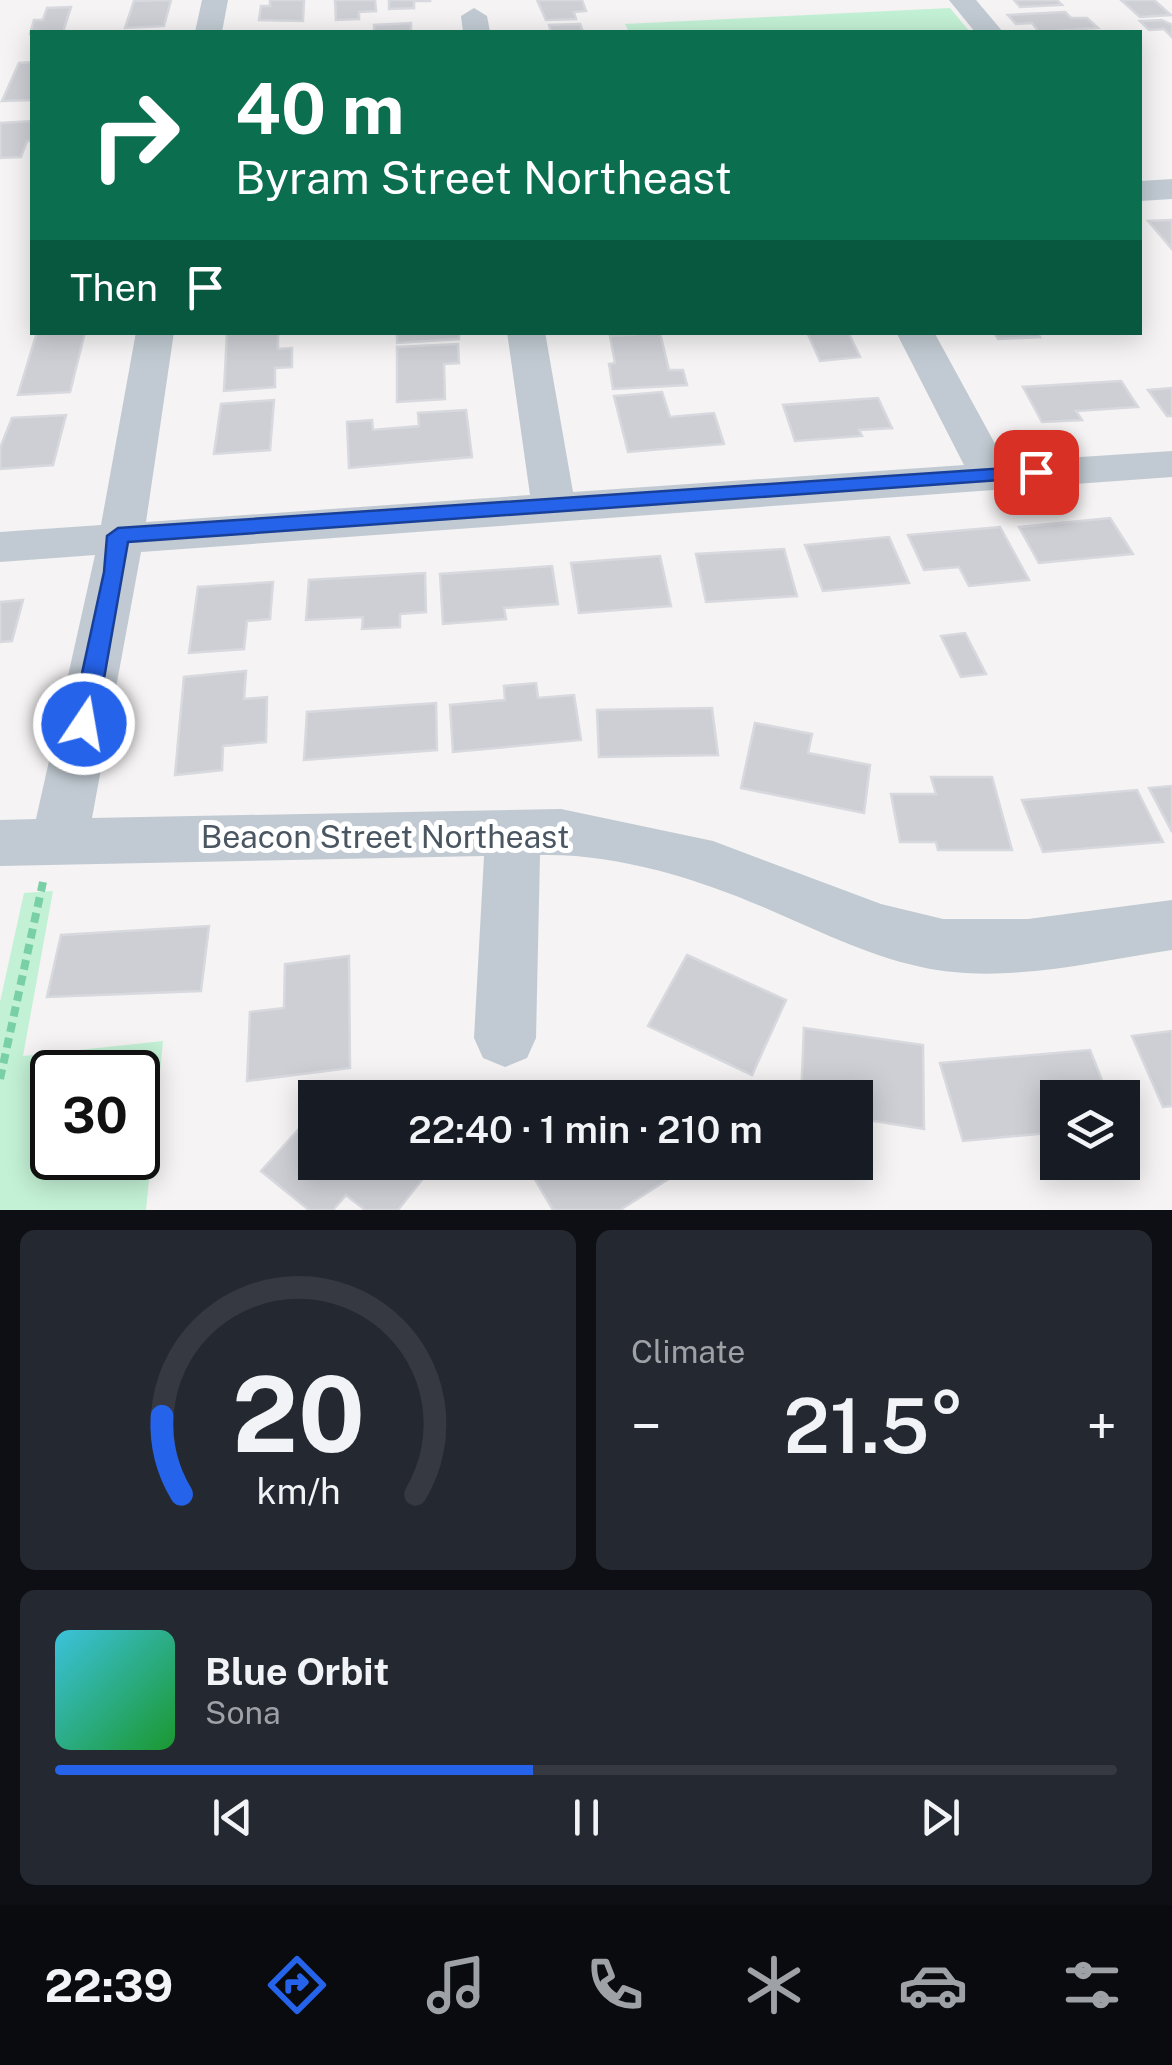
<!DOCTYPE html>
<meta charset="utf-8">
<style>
:root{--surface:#171b24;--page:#242831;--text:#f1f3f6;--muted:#9ea1a6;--line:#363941;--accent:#2563eb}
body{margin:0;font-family:"Public Sans",sans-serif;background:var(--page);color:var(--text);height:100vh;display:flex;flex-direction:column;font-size:38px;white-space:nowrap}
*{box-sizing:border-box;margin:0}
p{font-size:32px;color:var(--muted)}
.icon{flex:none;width:55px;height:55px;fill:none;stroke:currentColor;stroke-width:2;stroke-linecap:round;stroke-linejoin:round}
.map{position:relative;height:1210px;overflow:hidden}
.drawer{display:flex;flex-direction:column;gap:20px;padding:20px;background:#0d0f14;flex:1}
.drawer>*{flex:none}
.hud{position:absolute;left:30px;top:30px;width:1112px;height:305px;border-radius:0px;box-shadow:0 5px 25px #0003;background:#0b6e4f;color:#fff;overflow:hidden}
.buttons{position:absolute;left:1040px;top:1080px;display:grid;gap:20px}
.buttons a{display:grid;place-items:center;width:100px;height:100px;border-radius:0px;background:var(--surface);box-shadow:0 5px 25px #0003;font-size:50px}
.speed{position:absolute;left:30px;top:1050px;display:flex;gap:20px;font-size:50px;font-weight:700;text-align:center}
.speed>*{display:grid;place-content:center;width:130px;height:130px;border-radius:50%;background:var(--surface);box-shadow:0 5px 25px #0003;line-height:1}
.speed .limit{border:5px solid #111;border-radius:15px;background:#fff;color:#111}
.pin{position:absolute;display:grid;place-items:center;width:85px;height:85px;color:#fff;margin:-42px;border-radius:20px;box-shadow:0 5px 15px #0006}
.me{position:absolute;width:110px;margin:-55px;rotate:12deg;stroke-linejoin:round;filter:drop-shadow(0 0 8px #0008)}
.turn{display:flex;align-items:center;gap:35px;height:210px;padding:0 40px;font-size:45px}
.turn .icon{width:130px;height:130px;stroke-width:2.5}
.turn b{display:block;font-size:70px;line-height:85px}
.then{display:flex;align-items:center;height:95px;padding:0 40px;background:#0003;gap:20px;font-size:38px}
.big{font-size:75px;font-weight:600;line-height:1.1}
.drawer .card{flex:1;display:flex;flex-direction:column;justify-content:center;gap:15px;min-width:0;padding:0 35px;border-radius:15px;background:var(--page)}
.drawer .dial{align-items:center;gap:0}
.dial svg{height:260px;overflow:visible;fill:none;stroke:var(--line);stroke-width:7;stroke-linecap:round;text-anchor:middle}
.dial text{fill:var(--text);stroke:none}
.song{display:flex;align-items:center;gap:30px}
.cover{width:120px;height:120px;border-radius:15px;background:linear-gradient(135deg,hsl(190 70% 55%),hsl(130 70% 35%))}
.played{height:10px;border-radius:5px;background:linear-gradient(90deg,var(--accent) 45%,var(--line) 45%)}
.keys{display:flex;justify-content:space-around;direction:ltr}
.heat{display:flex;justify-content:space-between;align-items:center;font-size:55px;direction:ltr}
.drawer .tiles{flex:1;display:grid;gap:20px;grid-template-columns:1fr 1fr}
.card:last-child{grid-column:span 2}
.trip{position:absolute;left:298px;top:1080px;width:575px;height:100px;border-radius:0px;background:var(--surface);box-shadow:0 5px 25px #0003;font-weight:600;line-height:100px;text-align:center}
.tab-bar{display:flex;height:160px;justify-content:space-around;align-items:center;background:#090b0e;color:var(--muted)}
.tab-bar .icon{width:70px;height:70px}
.tab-bar .active{color:var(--accent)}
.tab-bar b{font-size:45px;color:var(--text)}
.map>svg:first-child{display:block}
</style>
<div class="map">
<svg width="1172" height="1210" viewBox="0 0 1172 1210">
<rect width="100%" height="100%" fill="#f5f3f3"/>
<!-- green -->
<g fill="#c3f1d5" fill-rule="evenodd">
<polygon points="950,8 970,32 629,32 625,24"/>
<path d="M53,891L23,1056L163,1041L146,1210H0V1002L24,893ZM52,1072H138V1158H52Z"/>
</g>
<!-- building -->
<g fill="#cdcfd5" stroke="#d7d9de" stroke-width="2.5">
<polygon points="171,0 164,26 125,28 134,1"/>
<polygon points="270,0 304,0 303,21 259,20 261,6 270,6"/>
<polygon points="335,0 375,0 376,11 359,12 359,19 336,20"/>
<polygon points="389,0 430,0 430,1 414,1 414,8 389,9"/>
<polygon points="537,0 582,0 586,11 574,12 576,19 546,20"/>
<polygon points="1014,0 1057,0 1062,5 1020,7"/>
<polygon points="1121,0 1154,0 1171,15 1140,17"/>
<polygon points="71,7 63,32 30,34 34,20 43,20 47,8"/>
<polygon points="1065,12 1071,18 1087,18 1098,28 1039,32 1032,23 1016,24 1008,15"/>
<polygon points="1162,20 1172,25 1172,37 1164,29 1149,30 1140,21"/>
<polygon points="411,23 411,32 374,32 374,25"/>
<polygon points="580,24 583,32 551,32 549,25"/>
<polygon points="32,62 32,100 2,101 19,63"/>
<polygon points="32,121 32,141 27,141 21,157 0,158 0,123"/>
<polygon points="1172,220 1172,249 1148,221"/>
<polygon points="37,332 85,332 70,392 18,395"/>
<polygon points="227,332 278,332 278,349 292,348 292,367 275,368 275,387 224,391"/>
<polygon points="383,332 459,332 459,339 397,343 397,333"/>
<polygon points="807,332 848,332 860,357 820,361"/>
<polygon points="994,332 1037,332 1040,337 998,339"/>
<polygon points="660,333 669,370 683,370 687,385 613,389 609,364 615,363 610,336"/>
<polygon points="458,344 459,363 444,364 445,399 397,402 397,347"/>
<polygon points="1121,381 1138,407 1076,411 1082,420 1042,422 1023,387"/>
<polygon points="1172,388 1172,416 1167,416 1148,390"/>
<polygon points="662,392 670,417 714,413 724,444 628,452 614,396"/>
<polygon points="878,398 892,428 859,430 862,436 795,441 783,405"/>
<polygon points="274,400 270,450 214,454 221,404"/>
<polygon points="466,410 472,457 349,468 347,422 372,420 373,430 419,426 418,413"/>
<polygon points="66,415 53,465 0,469 0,448 12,418"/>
<polygon points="1110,518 1133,554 1039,563 1019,527"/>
<polygon points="1000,527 1029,580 969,586 959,567 924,570 908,535"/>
<polygon points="889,537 909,583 823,591 805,545"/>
<polygon points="784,549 797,596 706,602 696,554"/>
<polygon points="660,556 671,606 579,613 571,563"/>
<polygon points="552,566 558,604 504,608 506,619 443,624 440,574"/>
<polygon points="425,573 426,612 400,614 400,627 362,629 363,617 306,620 309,580"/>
<polygon points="273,582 270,619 247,621 244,649 189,653 198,587"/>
<polygon points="23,600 12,641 0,642 0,602"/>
<polygon points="965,633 986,674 961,677 941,636"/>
<polygon points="246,671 244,699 267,697 266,742 223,746 222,770 175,775 184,677"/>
<polygon points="536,683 538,698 574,695 581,740 453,752 450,705 505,700 504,686"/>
<polygon points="436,703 437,750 304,760 307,712"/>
<polygon points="712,708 718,755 599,757 597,710"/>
<polygon points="755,723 812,734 808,753 870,765 864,813 741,788"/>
<polygon points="931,777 992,777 1012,850 938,850 936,842 900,842 891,794 936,794"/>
<polygon points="1172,786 1172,832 1149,788"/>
<polygon points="1137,790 1163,842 1043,852 1022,800"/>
<polygon points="209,926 201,991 47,997 61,935"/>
<polygon points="687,955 786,1000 752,1075 648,1026"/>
<polygon points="349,956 350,1068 247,1081 250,1012 284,1008 285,964"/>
<polygon points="804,1028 923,1045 924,1129 855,1118 855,1098 801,1098"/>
<polygon points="1172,1031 1172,1106 1163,1107 1132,1036"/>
<polygon points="1090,1050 1109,1098 1058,1098 1058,1132 963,1141 940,1063"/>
<polygon points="315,1111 315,1162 436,1162 398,1210 365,1210 346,1195 333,1210 309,1210 261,1171"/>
<polygon points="544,1162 695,1162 620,1210 553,1210 530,1171"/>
</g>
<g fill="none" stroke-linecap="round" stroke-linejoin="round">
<!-- path -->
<polyline stroke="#7ad0a6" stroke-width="8" stroke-dasharray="10 6" stroke-linecap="butt" points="0,1079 43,882"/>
<!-- street -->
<g fill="#c1cad2" fill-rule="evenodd">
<polygon points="202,0 228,0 222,32 195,32"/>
<polygon points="949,0 976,0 1003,32 975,32"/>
<polygon points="474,8 487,16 490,32 463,32 461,16"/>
<polygon points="1172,179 1172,199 1140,201 1140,181"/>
<path d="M136,332H174L146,522L530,495L507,332H545L573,492L964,465L896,332H934L1005,462L1172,451V477L141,552L92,818L561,809L713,841L881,904L943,919H1028L1172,900V950C1090,962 1003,985 921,967C866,955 815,929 763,907C696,878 614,853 540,855L536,1038L527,1058L505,1067L483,1058L474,1038L484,856L0,866V820L36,819L95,555L0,562V532L101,525Z"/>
</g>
</g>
<!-- route -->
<polygon fill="#2563eb" stroke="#184099" stroke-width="2.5" points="1036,466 1043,468 1043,477 128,542 96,724 84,734 71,724 104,572 107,536 118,528"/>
<g text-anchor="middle" stroke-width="10" stroke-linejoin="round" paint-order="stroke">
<!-- street labels -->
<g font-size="32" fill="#4a5661" stroke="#fff">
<text x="385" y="848">Beacon Street Northeast</text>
</g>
</g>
</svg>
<div class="buttons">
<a><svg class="icon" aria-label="layers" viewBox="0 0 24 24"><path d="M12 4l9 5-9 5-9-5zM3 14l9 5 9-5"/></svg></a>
</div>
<div class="speed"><div class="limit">30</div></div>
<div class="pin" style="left:1036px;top:472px;background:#d93025"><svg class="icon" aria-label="arrive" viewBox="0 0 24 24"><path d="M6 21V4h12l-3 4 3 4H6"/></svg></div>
<svg class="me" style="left:84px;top:724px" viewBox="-20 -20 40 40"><circle r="17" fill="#2563eb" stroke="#fff" stroke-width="3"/><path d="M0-11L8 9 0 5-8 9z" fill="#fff"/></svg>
<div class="trip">22:40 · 1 min · 210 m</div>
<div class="hud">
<div class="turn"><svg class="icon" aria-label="right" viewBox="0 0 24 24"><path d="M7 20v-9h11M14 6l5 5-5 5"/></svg><div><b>40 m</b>Byram Street Northeast</div></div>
<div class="then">Then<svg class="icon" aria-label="arrive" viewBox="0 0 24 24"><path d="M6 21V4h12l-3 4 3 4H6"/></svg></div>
</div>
</div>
<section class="drawer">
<div class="tiles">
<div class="card dial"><svg viewBox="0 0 100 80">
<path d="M14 69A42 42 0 1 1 86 69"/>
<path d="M14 69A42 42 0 0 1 8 45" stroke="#2563eb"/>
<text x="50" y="56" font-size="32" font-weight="700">20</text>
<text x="50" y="72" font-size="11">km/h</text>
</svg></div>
<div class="card"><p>Climate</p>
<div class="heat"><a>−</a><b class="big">21.5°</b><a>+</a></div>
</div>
<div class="card">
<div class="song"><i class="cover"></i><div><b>Blue Orbit</b><p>Sona</p></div></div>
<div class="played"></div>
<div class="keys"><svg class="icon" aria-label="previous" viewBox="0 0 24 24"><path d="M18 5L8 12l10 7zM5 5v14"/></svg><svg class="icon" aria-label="pause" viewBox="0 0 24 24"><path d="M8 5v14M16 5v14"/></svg><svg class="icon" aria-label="next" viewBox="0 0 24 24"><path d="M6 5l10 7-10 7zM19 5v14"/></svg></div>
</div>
</div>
</section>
<nav class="tab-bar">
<b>22:39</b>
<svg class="icon active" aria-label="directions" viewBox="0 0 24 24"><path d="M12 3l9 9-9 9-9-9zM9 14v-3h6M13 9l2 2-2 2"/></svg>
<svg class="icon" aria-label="music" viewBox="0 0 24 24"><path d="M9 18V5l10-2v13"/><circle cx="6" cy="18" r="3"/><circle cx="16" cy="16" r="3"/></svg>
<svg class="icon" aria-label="phone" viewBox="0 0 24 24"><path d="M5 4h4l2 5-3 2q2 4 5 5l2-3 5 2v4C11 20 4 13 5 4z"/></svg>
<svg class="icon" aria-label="climate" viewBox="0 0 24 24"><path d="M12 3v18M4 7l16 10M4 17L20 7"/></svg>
<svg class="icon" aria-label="car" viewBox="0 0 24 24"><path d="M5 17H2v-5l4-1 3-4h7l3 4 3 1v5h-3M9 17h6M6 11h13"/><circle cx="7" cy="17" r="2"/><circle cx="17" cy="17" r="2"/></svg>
<svg class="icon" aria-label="filters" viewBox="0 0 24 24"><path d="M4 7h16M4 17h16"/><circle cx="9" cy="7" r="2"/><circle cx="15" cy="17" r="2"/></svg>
</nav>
